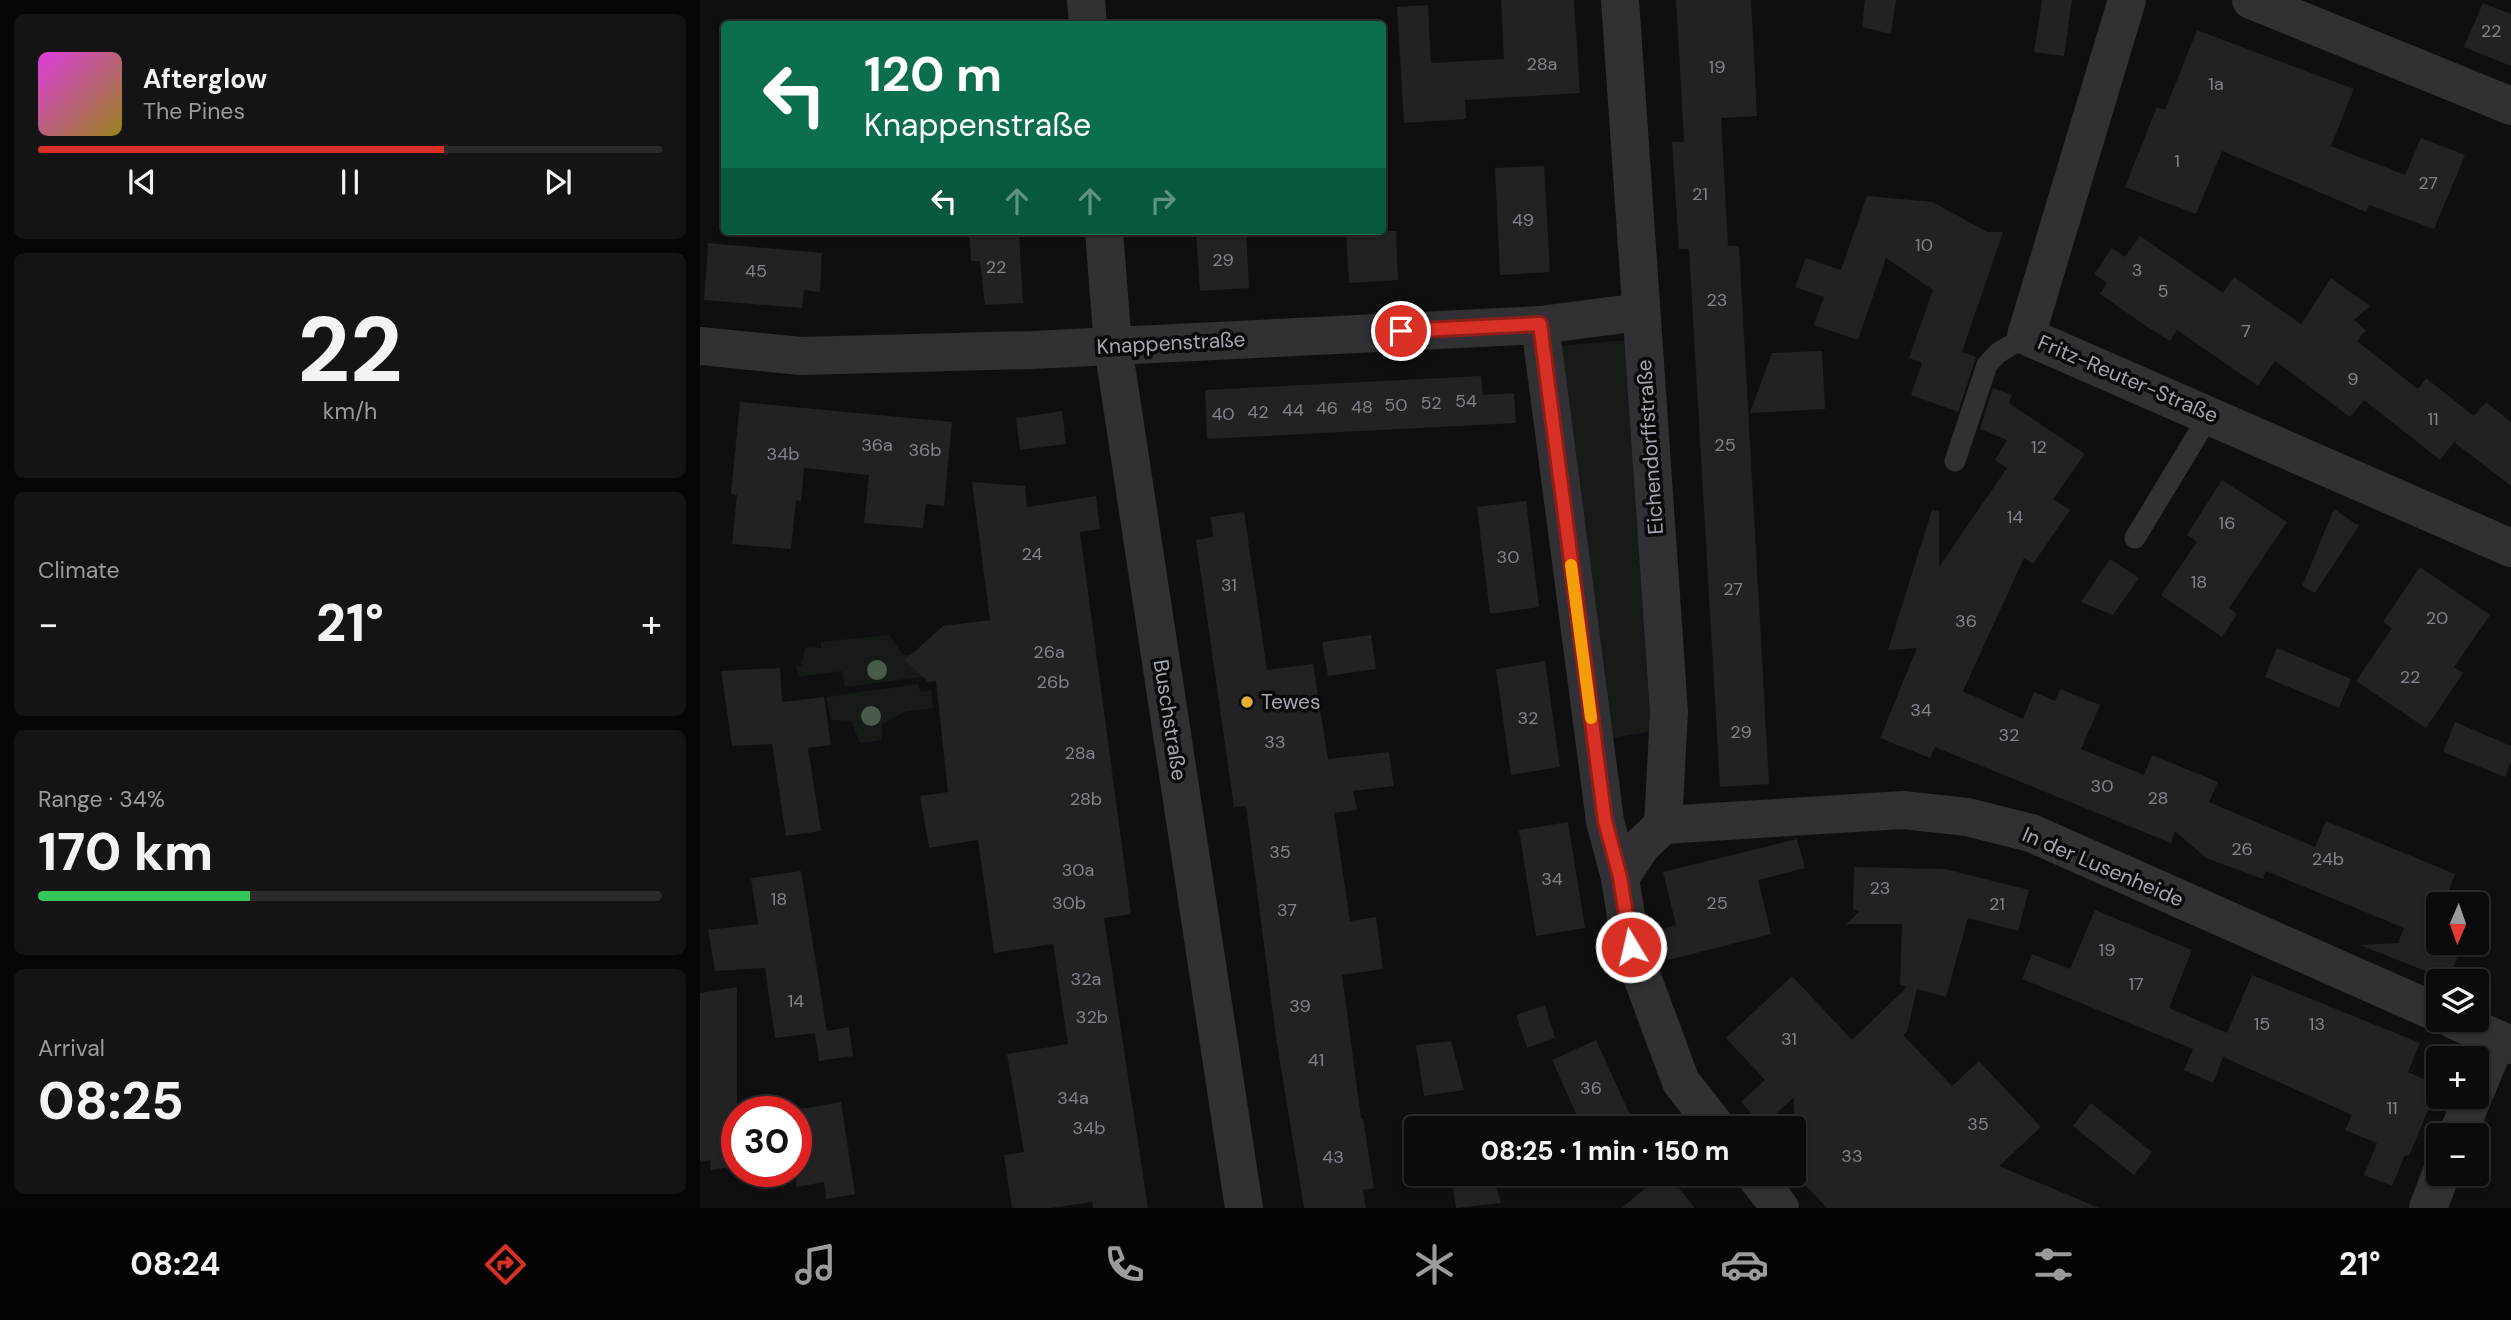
<!DOCTYPE html>
<meta charset="utf-8">
<style>
:root{--surface:#0b0b0d;--page:#141416;--text:#f1f3f6;--muted:#9a9b9d;--line:#2b2b2e;--accent:#d93025}
body{margin:0;font-family:"DM Sans",sans-serif;background:var(--page);color:var(--text);height:100vh;display:flex;flex-direction:column;font-size:26px;white-space:nowrap}
*{box-sizing:border-box;margin:0}
p{font-size:23px;color:var(--muted)}
.icon{flex:none;width:38px;height:38px;fill:none;stroke:currentColor;stroke-width:2;stroke-linecap:round;stroke-linejoin:round}
.map{position:relative;flex:1;overflow:hidden}
.panel{display:flex;flex-direction:column;gap:14px;padding:14px;background:#060607;width:700px}
.panel>*{flex:none}
.guide{position:absolute;left:21px;top:21px;width:665px;height:214px;border-radius:7px;box-shadow:0 2px 5px #0004,0 0 0 2px var(--line);background:#0b6e4f;color:#fff;overflow:hidden}
.needle{width:46px;rotate:182deg}
.buttons{position:absolute;left:1726px;top:892px;display:grid;gap:14px}
.buttons a{display:grid;place-items:center;width:63px;height:63px;border-radius:7px;background:var(--surface);box-shadow:0 2px 5px #0004,0 0 0 2px var(--line);font-size:35px}
.speed{position:absolute;left:21px;top:1096px;display:flex;gap:14px;font-size:35px;font-weight:700;text-align:center}
.speed>*{display:grid;place-content:center;width:91px;height:91px;border-radius:50%;background:var(--surface);box-shadow:0 2px 5px #0004,0 0 0 2px var(--line);line-height:1}
.speed .limit{border:10px solid #d22;background:#fff;color:#111}
.pin{position:absolute;display:grid;place-items:center;width:60px;height:60px;color:#fff;margin:-30px;border:4px solid #fff;border-radius:50%;box-shadow:0 2px 7px #0007}
.me{position:absolute;width:77px;margin:-38px;rotate:351deg;stroke-linejoin:round;filter:drop-shadow(0 0 5px #0008)}
.turn{display:flex;align-items:center;gap:24px;height:147px;padding:0 28px;font-size:32px}
.turn .icon{width:91px;height:91px;stroke-width:2.5}
.turn b{display:block;font-size:49px;line-height:60px}
.lanes{display:flex;align-items:center;height:66px;padding:0 28px;background:#0003;justify-content:center;gap:35px;direction:ltr}
.lanes .off{opacity:.35}
.big{font-size:52px;font-weight:800;line-height:1.1}
.panel .widget{flex:1;display:flex;flex-direction:column;justify-content:center;gap:10px;min-width:0;padding:0 24px;border-radius:10px;background:var(--page)}
.panel .dial{align-items:center;gap:0}
.dial b{font-size:91px;line-height:1}
.song{display:flex;align-items:center;gap:21px}
.cover{width:84px;height:84px;border-radius:10px;background:linear-gradient(135deg,hsl(300 70% 55%),hsl(50 70% 35%))}
.played{height:7px;border-radius:4px;background:linear-gradient(90deg,var(--accent) 65%,var(--line) 65%)}
.keys{display:flex;justify-content:space-around;direction:ltr}
.heat{display:flex;justify-content:space-between;align-items:center;font-size:38px;direction:ltr}
.charge{height:10px;border-radius:5px;background:linear-gradient(90deg,#34c759 34%,var(--line) 0)}
.trip{position:absolute;left:704px;top:1116px;width:402px;height:70px;border-radius:7px;background:var(--surface);box-shadow:0 2px 5px #0004,0 0 0 2px var(--line);font-weight:800;line-height:70px;text-align:center}
.dock{display:flex;height:112px;justify-content:space-around;align-items:center;background:#040405;color:var(--muted)}
.dock .icon{width:49px;height:49px}
.dock .current{color:var(--accent)}
.dock b{font-size:32px;color:var(--text)}
main{display:flex;flex:1;min-height:0}
.map>svg:first-child{display:block}
</style>
<main>
<section class="panel">
<div class="widget">
<div class="song"><i class="cover"></i><div><b>Afterglow</b><p>The Pines</p></div></div>
<div class="played"></div>
<div class="keys"><svg class="icon" aria-label="previous" viewBox="0 0 24 24"><path d="M18 5L8 12l10 7zM5 5v14"/></svg><svg class="icon" aria-label="pause" viewBox="0 0 24 24"><path d="M8 5v14M16 5v14"/></svg><svg class="icon" aria-label="next" viewBox="0 0 24 24"><path d="M6 5l10 7-10 7zM19 5v14"/></svg></div>
</div>
<div class="widget dial"><b>22</b><p>km/h</p></div>
<div class="widget"><p>Climate</p>
<div class="heat"><a>−</a><b class="big">21°</b><a>+</a></div>
</div>
<div class="widget"><p>Range · 34%</p><b class="big">170 km</b><div class="charge"></div></div>
<div class="widget"><p>Arrival</p><b class="big">08:25</b></div>
</section>
<div class="map">
<svg width="1811" height="1208" viewBox="0 0 1811 1208">
<rect width="100%" height="100%" fill="#0f0f11"/>
<!-- green -->
<g fill="#161b17">
<polygon points="926,340 953,731 906,739 860,346"/>
<polygon points="189,635 203,655 215,654 228,676 145,687 142,671 98,677 96,664 101,666 106,647 121,648 121,642"/>
<polygon points="218,684 221,692 231,690 233,708 204,712 182,724 181,740 160,743 151,721 131,720 126,697"/>
</g>
<!-- building -->
<g fill="#222225">
<polygon points="801,0 874,0 880,93 765,100 766,119 704,123 697,7 728,5 731,63 804,59"/>
<polygon points="976,0 1051,0 1057,116 1021,118 1028,246 1039,246 1069,784 1020,787 989,249 979,249 972,142 984,142"/>
<polygon points="1165,0 1196,0 1191,34 1162,27"/>
<polygon points="1342,0 1372,0 1364,56 1334,52"/>
<polygon points="1783,3 1811,14 1811,66 1764,47"/>
<polygon points="1497,30 1654,89 1631,146 1705,175 1721,138 1765,155 1734,229 1669,205 1666,212 1522,151 1496,214 1425,187 1457,107 1465,110"/>
<polygon points="844,166 850,272 800,275 795,168"/>
<polygon points="1167,196 1233,202 1287,232 1303,232 1262,352 1276,357 1258,412 1211,395 1222,363 1209,358 1233,290 1186,258 1158,340 1114,325 1124,297 1095,287 1106,258 1141,270"/>
<polygon points="269,231 319,231 323,303 285,305 280,261 271,261"/>
<polygon points="496,231 546,231 549,288 500,291"/>
<polygon points="646,231 696,231 698,280 649,283"/>
<polygon points="1440,236 1523,293 1534,277 1601,324 1631,278 1670,306 1654,320 1666,330 1657,341 1718,389 1726,378 1774,416 1786,402 1811,422 1811,486 1754,442 1740,460 1664,400 1650,417 1575,361 1558,386 1477,330 1470,341 1449,328 1400,294 1407,283 1394,274 1412,248 1425,257"/>
<polygon points="8,243 122,253 120,292 104,290 102,308 4,300"/>
<polygon points="1122,351 1125,409 1050,413 1072,353"/>
<polygon points="781,376 783,395 814,393 816,423 507,439 505,390"/>
<polygon points="1293,388 1312,395 1309,403 1385,454 1353,499 1370,510 1333,564 1324,558 1263,691 1323,719 1334,692 1355,701 1360,689 1400,705 1381,749 1444,775 1452,755 1518,782 1509,802 1615,847 1626,821 1755,874 1743,905 1738,905 1738,918 1728,943 1763,943 1748,980 1660,945 1698,943 1704,928 1566,871 1563,879 1506,858 1475,831 1471,843 1235,747 1230,758 1180,738 1217,648 1188,650 1232,510 1239,511 1239,567 1307,468 1295,460 1307,440 1280,429"/>
<polygon points="40,402 252,422 244,506 226,504 223,528 164,523 169,475 104,468 101,501 96,500 91,549 32,544 37,495 31,494"/>
<polygon points="362,411 366,444 320,450 316,418"/>
<polygon points="1522,480 1587,522 1529,608 1537,614 1522,637 1461,595 1497,542 1487,535"/>
<polygon points="272,482 325,486 327,507 396,496 400,529 380,532 431,914 404,918 448,1208 393,1208 392,1202 351,1208 312,1208 304,1155 324,1152 307,1054 368,1044 353,944 294,953 278,840 229,848 220,796 248,792 236,681 228,682 205,660 243,626 290,620"/>
<polygon points="826,501 839,607 790,614 777,507"/>
<polygon points="1634,509 1659,526 1615,593 1602,586"/>
<polygon points="544,512 567,670 613,664 628,759 689,752 694,786 653,791 657,810 634,813 650,921 676,917 683,969 642,975 661,1118 663,1118 674,1188 663,1190 666,1208 604,1208 576,1037 546,806 534,807 496,540 513,537 511,517"/>
<polygon points="1410,559 1439,578 1413,615 1381,602"/>
<polygon points="1720,567 1790,615 1754,667 1763,673 1726,728 1656,681 1692,628 1683,622"/>
<polygon points="671,635 676,669 628,676 622,642"/>
<polygon points="1577,648 1651,679 1639,708 1565,677"/>
<polygon points="845,661 860,767 811,775 796,669"/>
<polygon points="80,668 82,702 124,697 131,745 108,748 121,831 86,836 72,744 32,746 21,671"/>
<polygon points="1755,722 1811,746 1811,761 1805,777 1743,752"/>
<polygon points="868,822 885,928 836,936 819,830"/>
<polygon points="1097,839 1105,868 1058,880 1071,934 968,960 960,930 976,925 963,872"/>
<polygon points="1154,867 1245,869 1329,890 1318,931 1268,918 1246,997 1217,989 1207,1032 1203,1035 1252,1086 1279,1061 1341,1127 1299,1166 1399,1208 1127,1208 1094,1173 1094,1097 1063,1126 1041,1102 1065,1080 1026,1038 1092,976 1152,1040 1207,987 1200,985 1202,924 1146,924 1160,911 1153,909"/>
<polygon points="101,871 127,1031 149,1027 153,1056 119,1061 115,1033 75,1038 65,968 15,971 8,930 58,924 51,878"/>
<polygon points="1395,910 1492,950 1469,1008 1527,1033 1552,975 1720,1043 1708,1072 1738,1086 1709,1156 1705,1155 1692,1186 1664,1175 1677,1143 1645,1130 1652,1115 1523,1057 1513,1083 1484,1070 1493,1049 1322,979 1332,954 1370,969"/>
<polygon points="37,987 37,1166 11,1170 10,1160 0,1162 0,993"/>
<polygon points="845,1005 855,1038 827,1048 816,1015"/>
<polygon points="896,1040 931,1117 905,1129 883,1129 852,1060"/>
<polygon points="751,1041 764,1090 724,1096 716,1045"/>
<polygon points="141,1102 155,1194 126,1199 124,1182 96,1187 96,1110"/>
<polygon points="1391,1103 1452,1152 1434,1175 1373,1126"/>
<polygon points="751,1174 792,1174 801,1203 756,1208"/>
<polygon points="962,1174 967,1174 995,1208 922,1208"/>
</g>
<g fill="none" stroke-linecap="round" stroke-linejoin="round">
<!-- service -->
<g stroke="#313135" stroke-width="21">
<polyline points="1255,461 1287,365 1298,353 1326,336"/>
<polyline points="1435,538 1510,414"/>
</g>
<!-- minor -->
<g stroke="#313135" stroke-width="38">
<polyline points="386,0 388,24"/>
<polyline points="920,0 969,712 963,825 941,846 920,878 931,947 981,1082 1018,1129"/>
<polyline points="1427,0 1326,336 1811,548"/>
<polyline points="1551,0 1811,106"/>
<polyline points="404,231 413,346 544,1208"/>
<polyline points="840,325 905,821 920,878"/>
<polyline points="0,346 101,356 332,350 840,325 941,312"/>
<polyline points="963,825 1203,810 1267,817 1331,833 1738,1013"/>
<polyline points="1754,1020 1811,1045"/>
<polyline points="1776,1090 1797,1039"/>
<polyline points="1757,1136 1773,1097"/>
<polyline points="1054,1174 1080,1208"/>
<polyline points="1728,1208 1741,1174"/>
</g>
</g>
<!-- trees -->
<g fill="#495c4c">
<circle cx="177" cy="670" r="10"/>
<circle cx="171" cy="716" r="10"/>
</g>
<g fill="none" stroke-linecap="round" stroke-linejoin="round">
<defs>
<polyline id="route" points="701,331 840,324 905,821 920,877 931,947"/>
</defs>
<!-- route casing -->
<use href="#route" stroke="#8d1f18" stroke-width="18"/>
<!-- route -->
<use href="#route" stroke="#d93025" stroke-width="12"/>
<!-- slow -->
<polyline stroke="#f59e0b" stroke-width="12" points="871,565 891,718"/>
</g>
<!-- markers -->
<circle fill="#e5ae33" stroke="#0a0a0c" stroke-width="2.5" cx="547" cy="702" r="7"/>
<g text-anchor="middle" stroke-width="7" stroke-linejoin="round" paint-order="stroke">
<!-- number labels -->
<g font-size="18" fill="#80848d">
<text x="1791" y="37">22</text>
<text x="842" y="70">28a</text>
<text x="1017" y="73">19</text>
<text x="1516" y="90">1a</text>
<text x="1477" y="167">1</text>
<text x="1728" y="189">27</text>
<text x="1000" y="200">21</text>
<text x="823" y="226">49</text>
<text x="1224" y="251">10</text>
<text x="523" y="266">29</text>
<text x="296" y="273">22</text>
<text x="1437" y="276">3</text>
<text x="56" y="277">45</text>
<text x="1463" y="297">5</text>
<text x="1017" y="306">23</text>
<text x="1546" y="337">7</text>
<text x="1653" y="385">9</text>
<text x="766" y="407">54</text>
<text x="731" y="409">52</text>
<text x="696" y="411">50</text>
<text x="662" y="413">48</text>
<text x="627" y="414">46</text>
<text x="593" y="416">44</text>
<text x="558" y="418">42</text>
<text x="523" y="420">40</text>
<text x="1733" y="425">11</text>
<text x="177" y="451">36a</text>
<text x="1025" y="451">25</text>
<text x="1339" y="453">12</text>
<text x="225" y="456">36b</text>
<text x="83" y="460">34b</text>
<text x="1315" y="523">14</text>
<text x="1527" y="529">16</text>
<text x="332" y="560">24</text>
<text x="808" y="563">30</text>
<text x="1499" y="588">18</text>
<text x="529" y="591">31</text>
<text x="1033" y="595">27</text>
<text x="1737" y="624">20</text>
<text x="1266" y="627">36</text>
<text x="349" y="658">26a</text>
<text x="1710" y="683">22</text>
<text x="353" y="688">26b</text>
<text x="1221" y="716">34</text>
<text x="828" y="724">32</text>
<text x="1041" y="738">29</text>
<text x="1309" y="741">32</text>
<text x="575" y="748">33</text>
<text x="380" y="759">28a</text>
<text x="1402" y="792">30</text>
<text x="1458" y="804">28</text>
<text x="386" y="805">28b</text>
<text x="1542" y="855">26</text>
<text x="580" y="858">35</text>
<text x="1628" y="865">24b</text>
<text x="378" y="876">30a</text>
<text x="852" y="885">34</text>
<text x="1180" y="894">23</text>
<text x="79" y="905">18</text>
<text x="369" y="909">30b</text>
<text x="1017" y="909">25</text>
<text x="1297" y="910">21</text>
<text x="587" y="916">37</text>
<text x="1407" y="956">19</text>
<text x="386" y="985">32a</text>
<text x="1436" y="990">17</text>
<text x="96" y="1007">14</text>
<text x="600" y="1012">39</text>
<text x="392" y="1023">32b</text>
<text x="1562" y="1030">15</text>
<text x="1617" y="1030">13</text>
<text x="1089" y="1045">31</text>
<text x="616" y="1066">41</text>
<text x="891" y="1094">36</text>
<text x="373" y="1104">34a</text>
<text x="1692" y="1114">11</text>
<text x="1278" y="1130">35</text>
<text x="389" y="1134">34b</text>
<text x="1152" y="1162">33</text>
<text x="633" y="1163">43</text>
</g>
<!-- street labels -->
<g font-size="21" fill="#a1a6b1" stroke="#0a0a0c">
<text transform="translate(471 343) rotate(-3)" y="7">Knappenstraße</text>
<text transform="translate(1428 379) rotate(23)" y="7">Fritz-Reuter-Straße</text>
<text transform="translate(950 447) rotate(-94)" y="7">Eichendorffstraße</text>
<text transform="translate(470 720) rotate(81)" y="7">Buschstraße</text>
<text transform="translate(1403 867) rotate(23)" y="7">In der Lusenheide</text>
</g>
<!-- poi labels -->
<g font-size="21" fill="#a1a6b1" stroke="#0a0a0c" text-anchor="start">
<text x="561" y="709">Tewes</text>
</g>
</g>
</svg>
<div class="buttons">
<a><svg class="needle" viewBox="-14 -14 28 28"><path d="M0-13l5 13h-10z" fill="#e53935"/><path d="M0 13l5-13h-10z" fill="#9a9b9d"/></svg></a>
<a><svg class="icon" aria-label="layers" viewBox="0 0 24 24"><path d="M12 4l9 5-9 5-9-5zM3 14l9 5 9-5"/></svg></a>
<a>+</a>
<a>−</a>
</div>
<div class="speed"><div class="limit">30</div></div>
<div class="pin" style="left:701px;top:331px;background:#d93025"><svg class="icon" aria-label="arrive" viewBox="0 0 24 24"><path d="M6 21V4h12l-3 4 3 4H6"/></svg></div>
<svg class="me" style="left:931px;top:947px" viewBox="-20 -20 40 40"><circle r="17" fill="#d93025" stroke="#fff" stroke-width="3"/><path d="M0-11L8 9 0 5-8 9z" fill="#fff"/></svg>
<div class="trip">08:25 · 1 min · 150 m</div>
<div class="guide">
<div class="turn"><svg class="icon" aria-label="left" viewBox="0 0 24 24"><path d="M17 20v-9H6M10 6l-5 5 5 5"/></svg><div><b>120 m</b>Knappenstraße</div></div>
<div class="lanes"><svg class="icon" aria-label="left" viewBox="0 0 24 24"><path d="M17 20v-9H6M10 6l-5 5 5 5"/></svg><svg class="icon off" aria-label="ahead" viewBox="0 0 24 24"><path d="M12 20V5M6 11l6-6 6 6"/></svg><svg class="icon off" aria-label="ahead" viewBox="0 0 24 24"><path d="M12 20V5M6 11l6-6 6 6"/></svg><svg class="icon off" aria-label="right" viewBox="0 0 24 24"><path d="M7 20v-9h11M14 6l5 5-5 5"/></svg></div>
</div>
</div>
</main>
<nav class="dock">
<b>08:24</b>
<svg class="icon current" aria-label="directions" viewBox="0 0 24 24"><path d="M12 3l9 9-9 9-9-9zM9 14v-3h6M13 9l2 2-2 2"/></svg>
<svg class="icon" aria-label="music" viewBox="0 0 24 24"><path d="M9 18V5l10-2v13"/><circle cx="6" cy="18" r="3"/><circle cx="16" cy="16" r="3"/></svg>
<svg class="icon" aria-label="phone" viewBox="0 0 24 24"><path d="M5 4h4l2 5-3 2q2 4 5 5l2-3 5 2v4C11 20 4 13 5 4z"/></svg>
<svg class="icon" aria-label="climate" viewBox="0 0 24 24"><path d="M12 3v18M4 7l16 10M4 17L20 7"/></svg>
<svg class="icon" aria-label="car" viewBox="0 0 24 24"><path d="M5 17H2v-5l4-1 3-4h7l3 4 3 1v5h-3M9 17h6M6 11h13"/><circle cx="7" cy="17" r="2"/><circle cx="17" cy="17" r="2"/></svg>
<svg class="icon" aria-label="filters" viewBox="0 0 24 24"><path d="M4 7h16M4 17h16"/><circle cx="9" cy="7" r="2"/><circle cx="15" cy="17" r="2"/></svg>
<b>21°</b>
</nav>
